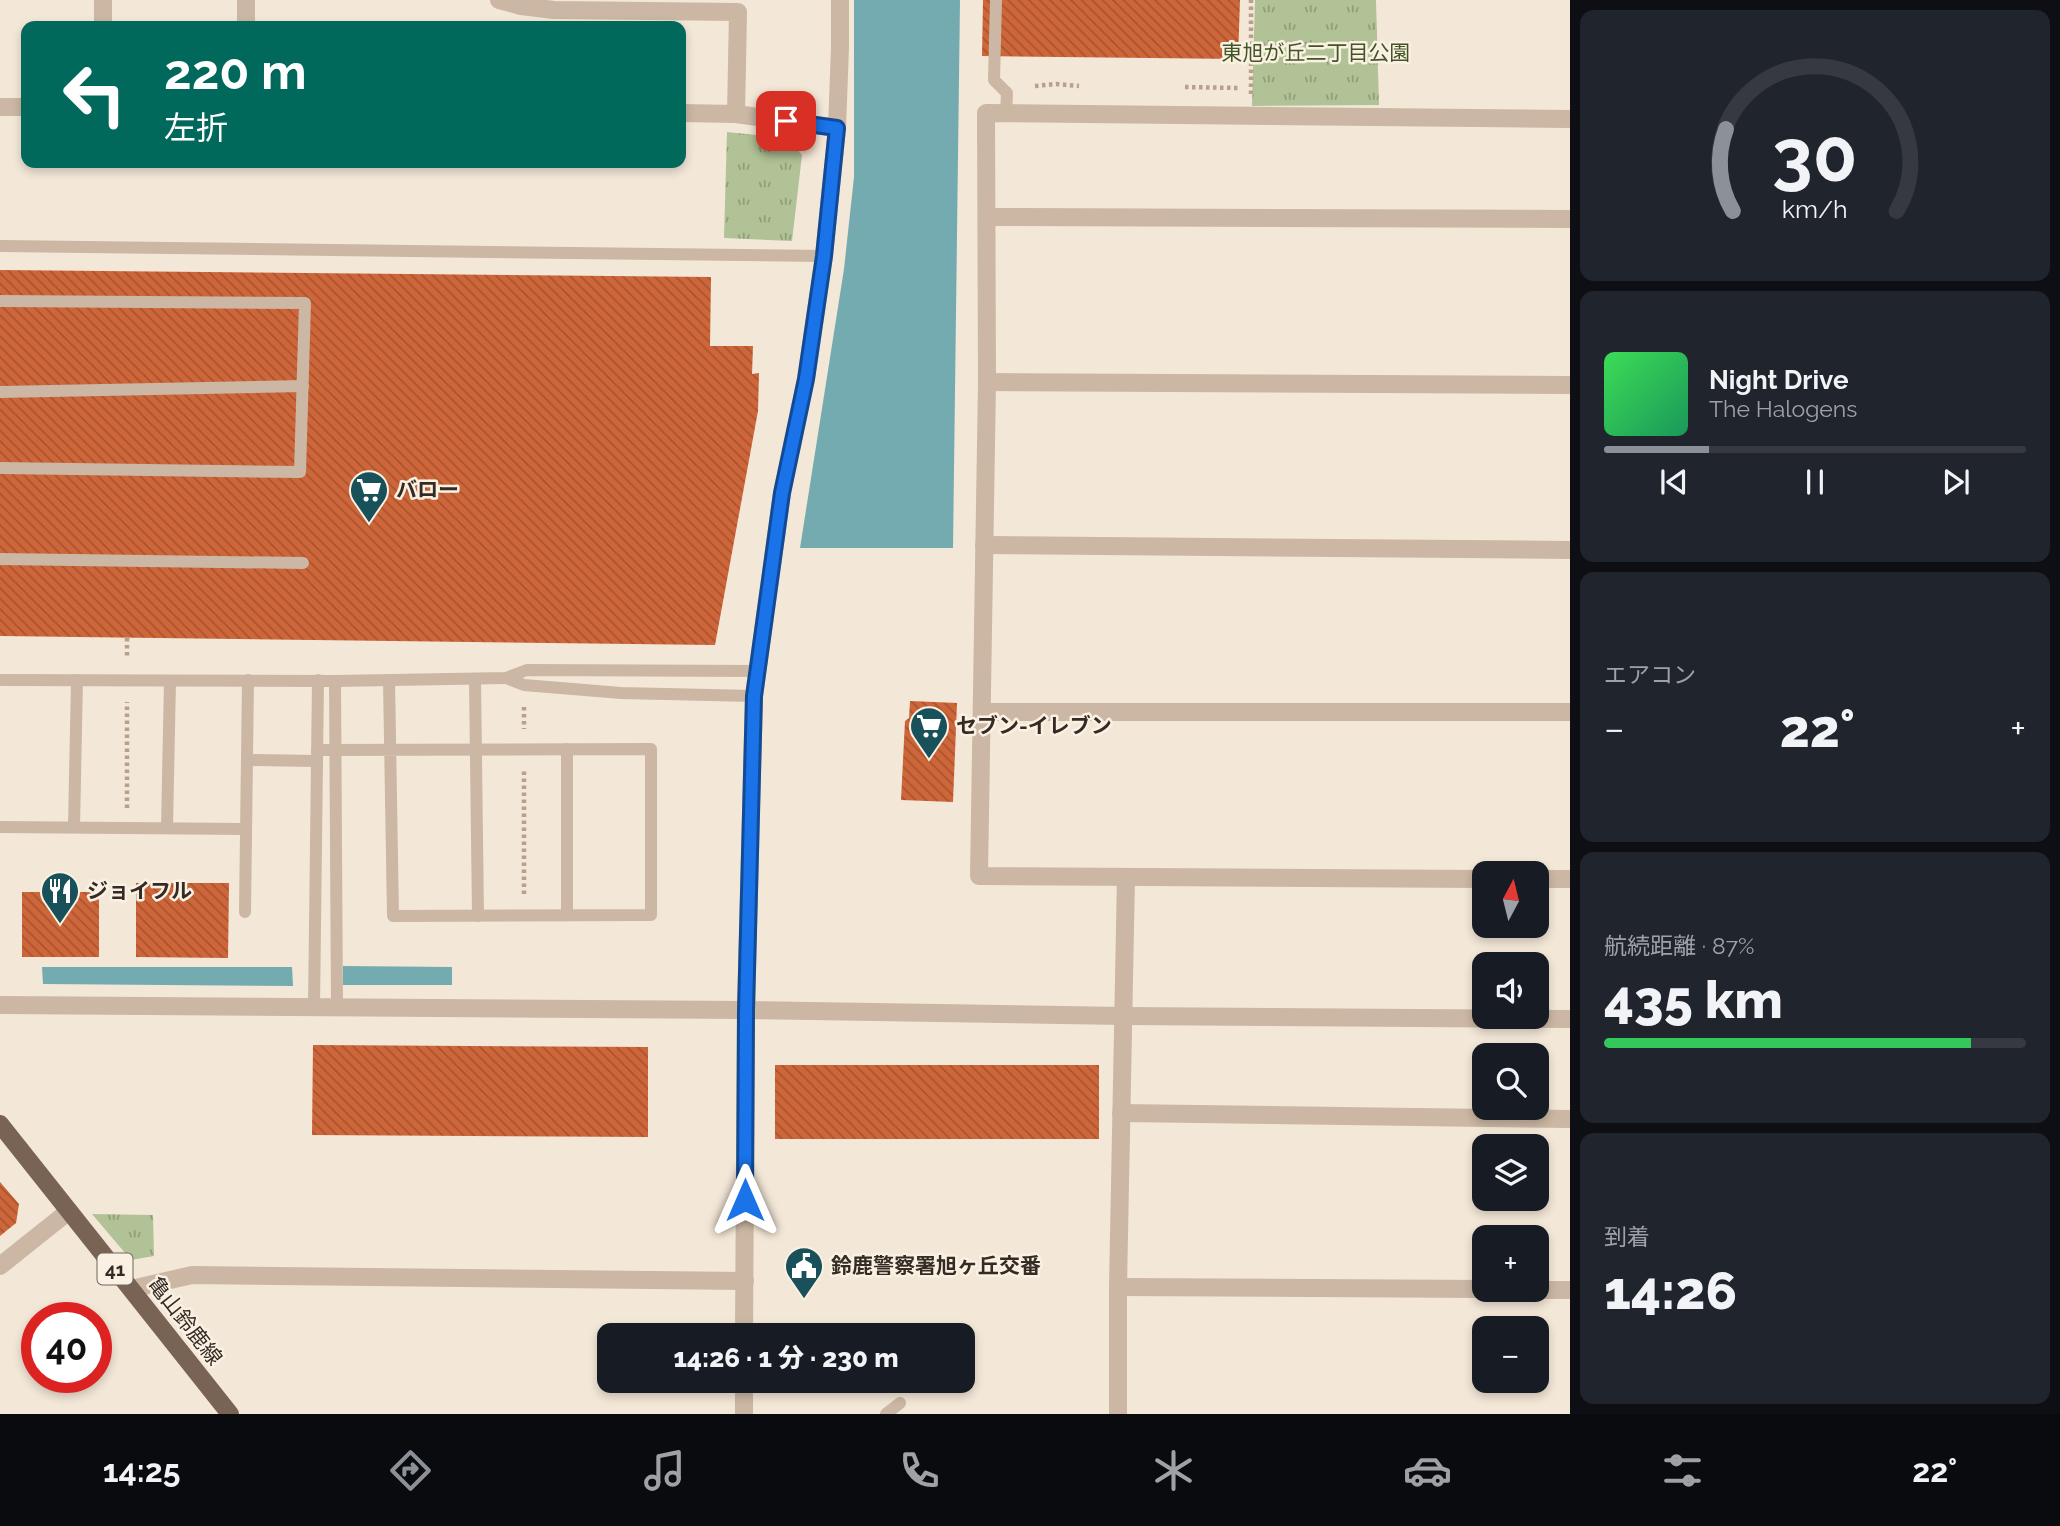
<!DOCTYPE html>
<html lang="ja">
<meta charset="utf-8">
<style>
:root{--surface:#171b24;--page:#20242c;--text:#f1f3f6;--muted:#9ea1a6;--line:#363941;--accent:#8c9099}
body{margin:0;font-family:Raleway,"Noto Sans JP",sans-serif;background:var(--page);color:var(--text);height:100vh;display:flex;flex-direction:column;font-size:26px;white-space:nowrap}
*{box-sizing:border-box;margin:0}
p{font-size:23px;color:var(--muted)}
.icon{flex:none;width:38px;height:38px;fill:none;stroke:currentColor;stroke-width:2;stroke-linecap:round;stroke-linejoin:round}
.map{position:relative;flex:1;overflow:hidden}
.sheet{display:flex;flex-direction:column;gap:10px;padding:10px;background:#0d0f14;width:490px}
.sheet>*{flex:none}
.top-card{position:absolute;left:21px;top:21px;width:665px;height:147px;border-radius:14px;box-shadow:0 4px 10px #0003;background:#00695c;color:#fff;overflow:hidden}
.needle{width:46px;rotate:7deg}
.fabs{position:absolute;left:1472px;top:861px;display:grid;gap:14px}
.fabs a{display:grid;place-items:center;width:77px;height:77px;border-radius:14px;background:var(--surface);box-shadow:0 4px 10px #0003;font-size:35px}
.speed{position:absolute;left:21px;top:1302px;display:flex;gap:14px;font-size:35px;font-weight:700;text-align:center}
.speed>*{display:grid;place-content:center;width:91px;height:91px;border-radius:50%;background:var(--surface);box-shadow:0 4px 10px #0003;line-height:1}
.speed .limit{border:10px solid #d22;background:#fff;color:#111}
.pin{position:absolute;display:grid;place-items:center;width:60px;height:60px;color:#fff;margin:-30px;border-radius:14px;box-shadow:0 4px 10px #0006}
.me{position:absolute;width:77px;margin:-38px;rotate:0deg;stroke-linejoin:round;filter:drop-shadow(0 0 5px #0008)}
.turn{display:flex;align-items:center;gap:24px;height:147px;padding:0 28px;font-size:32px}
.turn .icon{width:91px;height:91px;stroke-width:2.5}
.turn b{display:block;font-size:49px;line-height:60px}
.big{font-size:52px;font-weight:800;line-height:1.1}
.sheet .widget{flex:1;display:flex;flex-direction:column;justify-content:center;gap:10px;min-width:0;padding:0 24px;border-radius:14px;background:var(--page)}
.sheet .dial{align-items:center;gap:0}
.dial svg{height:182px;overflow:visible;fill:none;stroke:var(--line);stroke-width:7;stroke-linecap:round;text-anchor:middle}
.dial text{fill:var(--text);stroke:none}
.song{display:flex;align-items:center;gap:21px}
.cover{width:84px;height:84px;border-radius:10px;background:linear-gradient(135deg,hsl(130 70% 55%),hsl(150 70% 35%))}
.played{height:7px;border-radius:4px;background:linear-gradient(90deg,var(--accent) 25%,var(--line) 25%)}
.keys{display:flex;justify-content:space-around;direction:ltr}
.heat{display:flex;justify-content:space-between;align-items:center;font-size:38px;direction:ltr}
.charge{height:10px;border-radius:5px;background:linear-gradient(90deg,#34c759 87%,var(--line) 0)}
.trip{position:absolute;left:597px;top:1323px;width:378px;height:70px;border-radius:14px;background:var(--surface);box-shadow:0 4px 10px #0003;font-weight:800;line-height:70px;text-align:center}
.menu{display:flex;height:112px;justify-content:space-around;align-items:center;background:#090b0e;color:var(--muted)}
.menu .icon{width:49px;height:49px}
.menu .on{color:var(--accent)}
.menu b{font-size:32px;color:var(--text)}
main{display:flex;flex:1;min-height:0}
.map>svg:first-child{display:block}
</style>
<main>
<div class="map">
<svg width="1570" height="1414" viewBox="0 0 1570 1414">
<defs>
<pattern id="park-tufts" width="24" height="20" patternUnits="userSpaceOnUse" patternTransform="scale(1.75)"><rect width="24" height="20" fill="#b1c296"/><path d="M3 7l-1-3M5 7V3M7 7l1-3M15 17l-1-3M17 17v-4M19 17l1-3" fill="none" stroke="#919e7a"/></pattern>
<pattern id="building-back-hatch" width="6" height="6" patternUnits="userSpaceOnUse" patternTransform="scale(1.75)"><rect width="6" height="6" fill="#ce663a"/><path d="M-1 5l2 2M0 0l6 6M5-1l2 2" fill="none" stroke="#a85431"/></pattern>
</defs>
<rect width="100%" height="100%" fill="#f3e7d7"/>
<!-- park -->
<g fill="url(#park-tufts)">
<polygon points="1255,0 1376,0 1379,105 1252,106"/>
<polygon points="727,132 787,138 802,155 792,241 724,238"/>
<polygon points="92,1214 153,1215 154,1256 131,1260"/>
</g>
<!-- water -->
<g fill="#74abb1">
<polygon points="854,0 960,0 953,548 800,548 844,269 854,177"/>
<polygon points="343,966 452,967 452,985 343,985"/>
<polygon points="42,967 292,967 293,986 43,984"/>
</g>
<!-- building -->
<g fill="url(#building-back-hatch)">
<polygon points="983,0 1240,0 1238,59 982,56"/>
<polygon points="0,270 711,277 710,346 753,346 752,374 759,373 758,411 715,645 0,636"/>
<polygon points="910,701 957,703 953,802 901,800 905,721 909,718"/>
<polygon points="136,883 229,883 228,958 136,957"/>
<rect x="22" y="892" width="77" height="65"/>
<polygon points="313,1045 648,1047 648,1137 312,1135"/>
<rect x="775" y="1065" width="324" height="74"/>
<polygon points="0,1182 19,1204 16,1223 0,1236"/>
<polygon points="777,1324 875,1328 874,1335 773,1335 772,1326"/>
</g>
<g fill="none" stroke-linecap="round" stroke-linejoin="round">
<!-- path -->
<g stroke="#b7a18d" stroke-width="4.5" stroke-dasharray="3.5 3.5" stroke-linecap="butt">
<polyline points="1035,86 1056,84 1079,86"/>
<polyline points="1185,87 1239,88"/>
<polyline points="1251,94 1251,0"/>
<polyline points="127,638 127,658"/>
<polyline points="524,707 524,729"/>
<polyline points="127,808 127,702"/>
<polyline points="524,894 524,770"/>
</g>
<!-- service -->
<g stroke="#cbb7a3" stroke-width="12">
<polyline points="996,0 994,80 1007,93 1006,113"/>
<polyline points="0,246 824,256"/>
<polyline points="0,301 305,303 300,472 0,468"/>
<polyline points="0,392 303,386"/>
<polyline points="0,559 303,563"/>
<polyline points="506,678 524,685 621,693 754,696"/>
<polyline points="475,679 478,916"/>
<polyline points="0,680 335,681 506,678 527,670 758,671"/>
<polyline points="335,681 337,1008"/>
<polyline points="567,749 567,915"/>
<polyline points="317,750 651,749 651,915 393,916 389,680"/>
<polyline points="247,760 317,761"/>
<polyline points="0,827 246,829"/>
<polyline points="74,827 77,680"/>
<polyline points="167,828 170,681"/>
<polyline points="245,912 248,680"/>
<polyline points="314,1008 318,680"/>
<polyline points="886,1414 900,1403"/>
</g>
<!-- minor -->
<g stroke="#cbb7a3" stroke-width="18">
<polyline points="246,0 246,26"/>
<polyline points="499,0 521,6 554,10 738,12 736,114"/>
<polyline points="103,26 103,0"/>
<polyline points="0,107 26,107"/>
<polyline points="681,113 736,114 837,128"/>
<polyline points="987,217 1570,219"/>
<polyline points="987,382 1570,385"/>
<polyline points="984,545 1570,550"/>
<polyline points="983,712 1570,712"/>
<polyline points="1484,879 979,876 987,382 986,113 1570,119"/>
<polyline points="1536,879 1570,879"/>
<polyline points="1121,1113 1570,1119"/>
<polyline points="0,1266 69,1211"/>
<polyline points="1118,1287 1484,1289"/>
<polyline points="131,1289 192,1275 745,1281"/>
<polyline points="1536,1290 1570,1290"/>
<polyline points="1118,1414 1118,1287 1126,877"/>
</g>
<!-- tertiary -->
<g stroke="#cbb7a3" stroke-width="18">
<polyline points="0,1005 746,1010 1124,1016 1570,1019"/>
<polyline points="744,1335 746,1010 754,696 782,493 806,379 824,256 837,128 840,47 840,0"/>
<polyline points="744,1414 744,1381"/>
</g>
<!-- primary -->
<polyline stroke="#796355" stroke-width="18" points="0,1124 230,1414"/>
</g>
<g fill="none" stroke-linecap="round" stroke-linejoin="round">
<defs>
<polyline id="route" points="745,1200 746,1010 754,696 782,493 806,379 824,256 837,128 786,121"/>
</defs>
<!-- route casing -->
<use href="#route" stroke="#114b97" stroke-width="18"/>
<!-- route -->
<use href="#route" stroke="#1a73e8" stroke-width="12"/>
</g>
<!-- icons -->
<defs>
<symbol id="supermarket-pin" viewBox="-11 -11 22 30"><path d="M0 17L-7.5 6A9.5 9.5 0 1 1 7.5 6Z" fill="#185159" stroke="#faf1e3"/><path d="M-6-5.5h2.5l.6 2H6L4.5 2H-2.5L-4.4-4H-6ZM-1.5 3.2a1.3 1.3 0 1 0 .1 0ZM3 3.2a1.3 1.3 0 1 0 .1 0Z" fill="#fff"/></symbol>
<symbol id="restaurant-pin" viewBox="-11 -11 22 30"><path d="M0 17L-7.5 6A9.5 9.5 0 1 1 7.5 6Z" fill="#185159" stroke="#faf1e3"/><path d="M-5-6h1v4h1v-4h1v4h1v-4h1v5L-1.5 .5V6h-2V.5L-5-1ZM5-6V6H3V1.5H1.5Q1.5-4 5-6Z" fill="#fff"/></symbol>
<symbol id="civic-pin" viewBox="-11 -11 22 30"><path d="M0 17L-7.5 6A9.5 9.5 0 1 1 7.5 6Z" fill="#185159" stroke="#faf1e3"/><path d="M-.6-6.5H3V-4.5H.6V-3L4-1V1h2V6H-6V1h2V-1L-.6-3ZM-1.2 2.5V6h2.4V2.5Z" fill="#fff"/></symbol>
</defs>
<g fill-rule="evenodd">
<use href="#supermarket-pin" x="347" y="468" width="44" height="60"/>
<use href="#supermarket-pin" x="907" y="704" width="44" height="60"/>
<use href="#restaurant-pin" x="38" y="869" width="44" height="60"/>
<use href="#civic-pin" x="782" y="1244" width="44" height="60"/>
</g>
<g text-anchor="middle" stroke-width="5" stroke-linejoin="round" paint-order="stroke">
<!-- shield labels -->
<rect fill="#faf1e3" stroke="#70665e" stroke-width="2" x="97.5" y="1253.5" width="35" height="31" rx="5"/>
<g font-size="19" font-weight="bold" fill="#352b25">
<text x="115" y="1276">41</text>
</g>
<!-- park labels -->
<g font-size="21" fill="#425527" stroke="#faf1e3">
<text x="1316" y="60">東旭が丘二丁目公園</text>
</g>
<!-- poi labels -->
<g font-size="21" font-weight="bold" fill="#352b25" stroke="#faf1e3" text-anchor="start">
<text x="396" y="497">バロー</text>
<text x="956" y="733">セブン-イレブン</text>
<text x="87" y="898">ジョイフル</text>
<text x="831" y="1273">鈴鹿警察署旭ヶ丘交番</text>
</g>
<!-- street labels -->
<g font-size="21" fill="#352b25" stroke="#faf1e3">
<text transform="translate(185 1321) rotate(52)" y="7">亀山鈴鹿線</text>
</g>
</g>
</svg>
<div class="fabs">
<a><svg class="needle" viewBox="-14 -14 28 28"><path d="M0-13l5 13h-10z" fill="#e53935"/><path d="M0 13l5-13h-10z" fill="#9ea1a6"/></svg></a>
<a><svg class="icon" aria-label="sound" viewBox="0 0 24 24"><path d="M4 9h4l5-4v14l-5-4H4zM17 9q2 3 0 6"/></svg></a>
<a><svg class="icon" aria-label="search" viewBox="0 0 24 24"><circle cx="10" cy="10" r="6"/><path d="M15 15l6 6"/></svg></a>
<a><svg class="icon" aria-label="layers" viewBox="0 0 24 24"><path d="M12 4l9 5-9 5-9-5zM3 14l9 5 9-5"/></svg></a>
<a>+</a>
<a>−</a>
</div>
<div class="speed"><div class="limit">40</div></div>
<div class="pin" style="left:786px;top:121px;background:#d93025"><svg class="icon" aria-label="arrive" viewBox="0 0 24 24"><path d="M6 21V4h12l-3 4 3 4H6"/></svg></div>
<svg class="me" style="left:745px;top:1200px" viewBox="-20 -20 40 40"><path d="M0-17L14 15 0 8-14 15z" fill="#1a73e8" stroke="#fff" stroke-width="4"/></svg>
<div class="trip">14:26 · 1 分 · 230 m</div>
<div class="top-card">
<div class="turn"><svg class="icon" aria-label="left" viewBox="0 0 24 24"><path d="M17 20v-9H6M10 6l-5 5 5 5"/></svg><div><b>220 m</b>左折</div></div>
</div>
</div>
<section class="sheet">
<div class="widget dial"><svg viewBox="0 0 100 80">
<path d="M14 69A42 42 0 1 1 86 69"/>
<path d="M14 69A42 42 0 0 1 11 33" stroke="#8c9099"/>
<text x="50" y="56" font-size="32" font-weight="700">30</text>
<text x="50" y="72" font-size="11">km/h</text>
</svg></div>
<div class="widget">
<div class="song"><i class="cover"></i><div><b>Night Drive</b><p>The Halogens</p></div></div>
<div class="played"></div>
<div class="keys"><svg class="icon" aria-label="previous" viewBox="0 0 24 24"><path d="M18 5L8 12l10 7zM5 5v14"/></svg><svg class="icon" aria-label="pause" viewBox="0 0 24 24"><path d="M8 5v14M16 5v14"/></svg><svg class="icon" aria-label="next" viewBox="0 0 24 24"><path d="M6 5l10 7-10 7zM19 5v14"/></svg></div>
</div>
<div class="widget"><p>エアコン</p>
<div class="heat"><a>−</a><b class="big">22°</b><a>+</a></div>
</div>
<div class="widget"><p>航続距離 · 87%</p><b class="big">435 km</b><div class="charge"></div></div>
<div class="widget"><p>到着</p><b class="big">14:26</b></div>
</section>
</main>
<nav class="menu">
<b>14:25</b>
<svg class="icon on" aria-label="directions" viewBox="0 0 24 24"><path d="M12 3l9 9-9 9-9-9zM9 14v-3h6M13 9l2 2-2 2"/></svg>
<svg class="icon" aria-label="music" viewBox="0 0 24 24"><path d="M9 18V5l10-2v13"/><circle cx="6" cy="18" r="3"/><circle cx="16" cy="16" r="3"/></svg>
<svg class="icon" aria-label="phone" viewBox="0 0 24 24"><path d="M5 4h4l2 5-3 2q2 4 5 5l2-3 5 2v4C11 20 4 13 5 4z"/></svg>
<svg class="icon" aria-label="climate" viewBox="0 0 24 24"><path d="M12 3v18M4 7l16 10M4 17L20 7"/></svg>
<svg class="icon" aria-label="car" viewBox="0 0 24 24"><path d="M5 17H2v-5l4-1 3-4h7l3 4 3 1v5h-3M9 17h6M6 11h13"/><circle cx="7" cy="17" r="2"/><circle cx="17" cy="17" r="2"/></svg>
<svg class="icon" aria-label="filters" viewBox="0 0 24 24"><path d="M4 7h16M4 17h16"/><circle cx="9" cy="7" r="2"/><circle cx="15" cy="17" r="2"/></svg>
<b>22°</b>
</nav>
